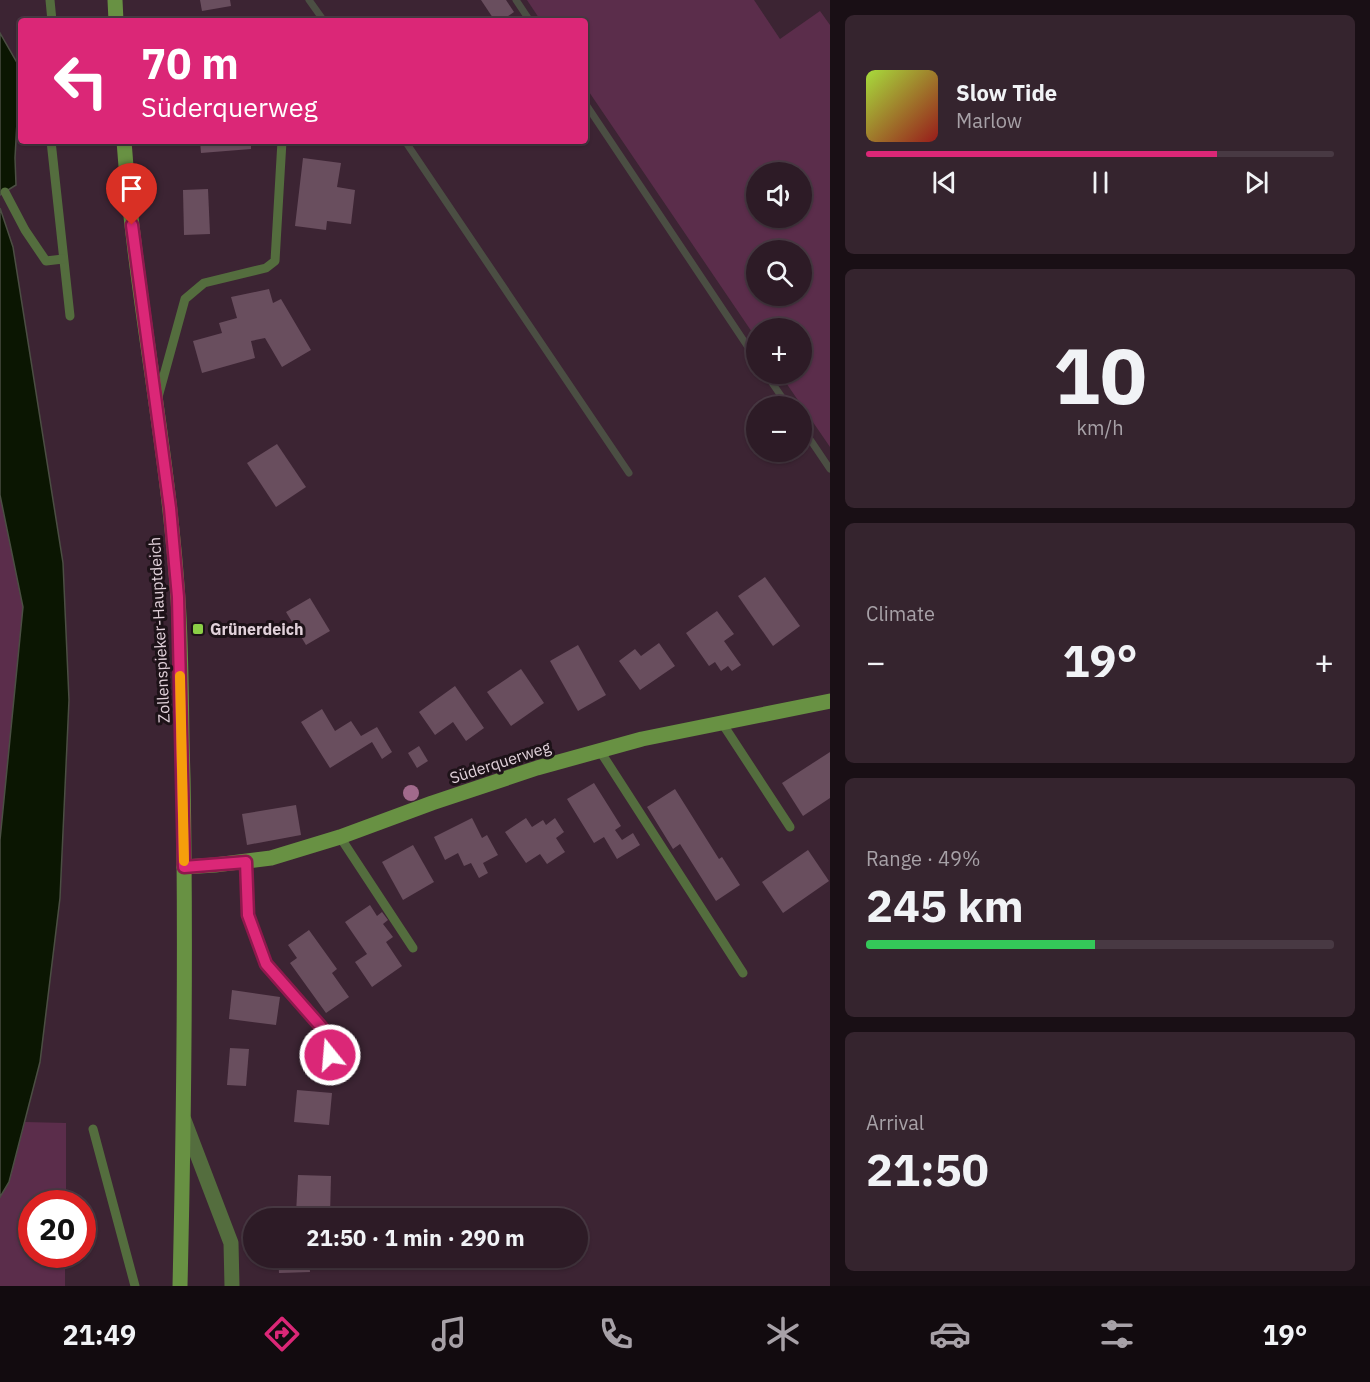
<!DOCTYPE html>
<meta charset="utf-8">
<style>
:root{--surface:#2d1b26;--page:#35242e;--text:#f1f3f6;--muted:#a7a1a7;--line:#483943;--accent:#db2777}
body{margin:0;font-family:"IBM Plex Sans",sans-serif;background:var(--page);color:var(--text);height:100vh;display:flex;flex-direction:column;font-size:22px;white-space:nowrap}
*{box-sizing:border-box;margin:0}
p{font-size:20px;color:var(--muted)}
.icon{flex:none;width:33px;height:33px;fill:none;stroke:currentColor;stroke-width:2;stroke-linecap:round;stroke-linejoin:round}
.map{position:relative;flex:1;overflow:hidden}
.panel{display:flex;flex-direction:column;gap:15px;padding:15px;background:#190f15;width:540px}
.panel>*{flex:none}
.top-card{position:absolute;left:18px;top:18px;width:570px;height:126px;border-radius:6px;box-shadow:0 2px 4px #0004,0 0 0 2px var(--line);background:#db2777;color:#fff;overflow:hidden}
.controls{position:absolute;left:746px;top:162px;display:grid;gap:12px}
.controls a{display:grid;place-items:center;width:66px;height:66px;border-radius:50%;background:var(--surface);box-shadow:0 2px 4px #0004,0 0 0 2px var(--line);font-size:30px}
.speed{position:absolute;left:18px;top:1190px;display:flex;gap:12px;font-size:30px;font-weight:700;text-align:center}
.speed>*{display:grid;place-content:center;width:78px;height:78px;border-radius:50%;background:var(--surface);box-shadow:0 2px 4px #0004,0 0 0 2px var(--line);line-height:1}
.speed .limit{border:9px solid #d22;background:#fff;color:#111}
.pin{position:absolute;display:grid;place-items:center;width:51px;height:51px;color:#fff;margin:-62px -26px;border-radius:50% 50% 50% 0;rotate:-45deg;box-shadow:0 0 6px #0007}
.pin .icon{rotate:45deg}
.me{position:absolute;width:66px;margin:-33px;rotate:343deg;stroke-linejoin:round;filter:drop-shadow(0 0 4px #0008)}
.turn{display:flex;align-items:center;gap:21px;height:126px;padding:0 24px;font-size:27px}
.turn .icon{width:78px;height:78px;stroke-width:2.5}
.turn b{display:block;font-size:42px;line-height:51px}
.big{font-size:45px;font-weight:700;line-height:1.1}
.panel .card{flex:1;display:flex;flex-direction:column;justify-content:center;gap:9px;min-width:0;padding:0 21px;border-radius:9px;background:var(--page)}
.panel .dial{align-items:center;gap:0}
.dial b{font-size:78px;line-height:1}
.song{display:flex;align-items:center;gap:18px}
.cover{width:72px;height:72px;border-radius:9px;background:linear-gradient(135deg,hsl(80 70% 55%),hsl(0 70% 35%))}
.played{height:6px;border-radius:3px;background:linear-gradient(90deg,var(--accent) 75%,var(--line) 75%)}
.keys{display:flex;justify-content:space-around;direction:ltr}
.heat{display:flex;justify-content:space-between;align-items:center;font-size:33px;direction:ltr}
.charge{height:9px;border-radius:4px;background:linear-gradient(90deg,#34c759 49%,var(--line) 0)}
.trip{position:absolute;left:243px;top:1208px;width:345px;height:60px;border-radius:30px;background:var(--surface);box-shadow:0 2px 4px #0004,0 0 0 2px var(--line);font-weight:700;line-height:60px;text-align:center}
.tabs{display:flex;height:96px;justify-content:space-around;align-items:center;background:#120b0f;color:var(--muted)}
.tabs .icon{width:42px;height:42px}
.tabs .current{color:var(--accent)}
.tabs b{font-size:27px;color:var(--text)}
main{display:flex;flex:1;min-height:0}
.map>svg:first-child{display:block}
</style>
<main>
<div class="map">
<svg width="830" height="1286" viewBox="0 0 830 1286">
<rect width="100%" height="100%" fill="#3c2433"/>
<!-- green -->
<g fill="#5b2d4b" fill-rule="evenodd">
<path d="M527,0H754L780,39L820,11L830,25V447L780,374H801V328H756V338L585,86V21H541ZM756,172H801V218H756ZM756,250H801V296H756Z"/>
<polygon points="0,495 23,607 0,840"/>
<polygon points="25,1122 66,1123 66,1203 32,1203 32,1254 65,1254 65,1286 0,1286 0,1197 9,1182"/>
</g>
<!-- water -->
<g fill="#0b1602" stroke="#4b4e43" stroke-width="1.5">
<polygon points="0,33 20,68 15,158 16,185 0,195"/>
<polygon points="0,208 13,247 63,563 69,700 60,898 40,1062 9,1182 0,1197 0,840 23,607 0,495"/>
</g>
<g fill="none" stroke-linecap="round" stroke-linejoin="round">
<!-- stream -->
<g stroke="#4b4e43" stroke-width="7">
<polyline points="309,0 324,21"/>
<polyline points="516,0 530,21"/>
<polyline points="585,103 756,359"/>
<polyline points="405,141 629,473"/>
<polyline points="766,374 788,406"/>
<polyline points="801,426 830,469"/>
</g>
</g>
<!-- building -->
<g fill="#694e5e">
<polygon points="200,0 230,0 231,6 202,11"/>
<polygon points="481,0 506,0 514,12 501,21 495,21"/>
<polygon points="200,141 251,141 251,149 201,153"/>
<polygon points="303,158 341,163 337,187 355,190 351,224 327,221 326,230 295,226"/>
<polygon points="208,189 210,234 184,235 183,190"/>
<polygon points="269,289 273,303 281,299 311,350 282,367 265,338 251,341 255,358 202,373 193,341 222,333 219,323 237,318 231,297"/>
<polygon points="277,444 306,487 276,507 247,463"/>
<polygon points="765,577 800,626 773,646 738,596"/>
<polygon points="310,598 330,631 306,645 286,612"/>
<polygon points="717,611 734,634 724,641 741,665 732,671 728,666 721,671 715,662 709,666 686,633"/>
<polygon points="659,643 675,666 640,690 619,661 635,649 641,656"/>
<polygon points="578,645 606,695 578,711 550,661"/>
<polygon points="521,669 544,703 511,726 487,692"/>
<polygon points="455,686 484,728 466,741 453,722 435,735 419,712"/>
<polygon points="322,709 335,731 351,721 361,736 377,727 392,752 382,759 372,742 330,768 301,722"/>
<polygon points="419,746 428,761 417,768 408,753"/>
<polygon points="830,752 830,798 803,816 782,783"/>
<polygon points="594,783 621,826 615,830 622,840 633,833 640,845 617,859 604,837 594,843 567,799"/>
<polygon points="675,789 719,859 722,857 740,885 716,901 680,844 673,849 647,807"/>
<polygon points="296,805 301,835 247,845 242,814"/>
<polygon points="472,818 482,838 487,835 498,855 483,863 488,873 479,878 471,863 464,866 458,853 445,860 434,837"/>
<polygon points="526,818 532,827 543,820 546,825 555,818 564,832 556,838 565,852 547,864 540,854 526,863 505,832"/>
<polygon points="413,845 434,882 403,900 382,862"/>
<polygon points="808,850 829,881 783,913 762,882"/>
<polygon points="370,905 377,916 382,912 388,920 383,924 393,937 386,942 402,966 372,987 355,962 367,954 345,922"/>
<polygon points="309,930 337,969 332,973 349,997 326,1013 290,963 297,958 288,945"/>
<polygon points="232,990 280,997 276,1025 229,1019"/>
<polygon points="230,1048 249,1049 246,1086 227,1085"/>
<polygon points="297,1090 332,1093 329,1125 294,1122"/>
<polygon points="298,1175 331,1176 330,1215 296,1214"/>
<polygon points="278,1257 309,1257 310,1272 279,1273"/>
</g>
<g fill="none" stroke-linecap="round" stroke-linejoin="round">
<!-- lane -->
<g stroke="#546d3e" stroke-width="9">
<polyline points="50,0 52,21"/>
<polyline points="51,141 70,316"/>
<polyline points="5,192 25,230 46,261 63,259"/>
<polyline points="158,397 185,299 204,283 266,268 275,261 282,141"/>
<polyline points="722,723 790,827"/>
<polyline points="600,751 743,973"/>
<polyline points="340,837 413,948"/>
<polyline points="246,862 248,915 266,964 323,1029 330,1055"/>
<polyline points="93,1129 135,1286"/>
</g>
<!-- street -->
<polyline stroke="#546d3e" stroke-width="15" points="184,1120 231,1243 232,1286"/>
<!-- secondary -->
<g stroke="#689143" stroke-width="15">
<polyline points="115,0 116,21"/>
<path d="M124,141C135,295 168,446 178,599C182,659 181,719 183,778C186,947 184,1117 180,1286"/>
<polyline points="184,867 215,865 271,858 340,837 432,803 537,768 642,739 830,701"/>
</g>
</g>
<!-- trees -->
<circle fill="#a16a8c" cx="411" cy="793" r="8"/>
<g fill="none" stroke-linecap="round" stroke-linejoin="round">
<defs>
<polyline id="route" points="132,225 170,508 178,597 184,867 246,862 248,915 266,964 323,1029 330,1055"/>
</defs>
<!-- route casing -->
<use href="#route" stroke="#8e194d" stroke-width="15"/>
<!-- route -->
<use href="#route" stroke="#db2777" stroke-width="10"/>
<!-- slow -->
<polyline stroke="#f59e0b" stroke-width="10" points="180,676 184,861"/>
</g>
<!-- markers -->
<rect fill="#8bce46" stroke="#1d1218" stroke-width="2" x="192" y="623" width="12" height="12" rx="3"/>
<g text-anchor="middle" stroke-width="6" stroke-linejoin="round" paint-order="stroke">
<!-- poi labels -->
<g font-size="16" font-weight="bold" fill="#e1d1da" stroke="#1d1218" text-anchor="start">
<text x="210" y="635">Grünerdeich</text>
</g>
<!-- street labels -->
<g font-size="16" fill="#e1d1da" stroke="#1d1218">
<text transform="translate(159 630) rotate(-93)" y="6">Zollenspieker-Hauptdeich</text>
<text transform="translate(500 762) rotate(-18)" y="6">Süderquerweg</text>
</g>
</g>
</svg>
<div class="controls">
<a><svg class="icon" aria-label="sound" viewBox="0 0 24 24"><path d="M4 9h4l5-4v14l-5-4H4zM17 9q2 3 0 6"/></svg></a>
<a><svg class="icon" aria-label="search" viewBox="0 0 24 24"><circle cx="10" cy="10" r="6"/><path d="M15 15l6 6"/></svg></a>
<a>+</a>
<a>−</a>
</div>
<div class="speed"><div class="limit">20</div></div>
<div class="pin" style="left:132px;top:225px;background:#d93025"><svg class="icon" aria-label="arrive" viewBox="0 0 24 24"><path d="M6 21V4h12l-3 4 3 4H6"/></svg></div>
<svg class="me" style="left:330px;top:1055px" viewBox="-20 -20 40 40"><circle r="17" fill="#db2777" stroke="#fff" stroke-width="3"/><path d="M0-11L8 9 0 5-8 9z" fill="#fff"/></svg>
<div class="trip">21:50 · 1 min · 290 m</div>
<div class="top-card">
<div class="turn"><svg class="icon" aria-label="left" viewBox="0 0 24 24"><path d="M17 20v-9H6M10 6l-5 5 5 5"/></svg><div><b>70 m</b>Süderquerweg</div></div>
</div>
</div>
<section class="panel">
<div class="card">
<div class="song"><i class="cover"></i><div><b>Slow Tide</b><p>Marlow</p></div></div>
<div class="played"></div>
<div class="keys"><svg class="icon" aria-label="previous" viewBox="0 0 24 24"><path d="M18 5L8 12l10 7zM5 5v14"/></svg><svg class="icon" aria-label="pause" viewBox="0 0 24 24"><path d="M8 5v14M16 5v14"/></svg><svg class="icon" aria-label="next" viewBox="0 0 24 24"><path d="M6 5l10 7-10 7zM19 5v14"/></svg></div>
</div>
<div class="card dial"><b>10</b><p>km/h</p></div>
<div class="card"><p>Climate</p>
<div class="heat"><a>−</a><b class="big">19°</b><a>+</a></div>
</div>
<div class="card"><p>Range · 49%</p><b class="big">245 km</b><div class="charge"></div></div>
<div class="card"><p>Arrival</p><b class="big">21:50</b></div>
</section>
</main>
<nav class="tabs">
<b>21:49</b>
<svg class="icon current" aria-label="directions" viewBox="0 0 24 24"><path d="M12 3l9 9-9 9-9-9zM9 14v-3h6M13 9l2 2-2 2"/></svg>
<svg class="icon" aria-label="music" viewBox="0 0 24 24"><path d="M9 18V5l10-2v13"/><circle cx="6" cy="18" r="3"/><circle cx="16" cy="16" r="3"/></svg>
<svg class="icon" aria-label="phone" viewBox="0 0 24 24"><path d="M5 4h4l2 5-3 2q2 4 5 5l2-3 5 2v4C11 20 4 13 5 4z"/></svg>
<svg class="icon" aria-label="climate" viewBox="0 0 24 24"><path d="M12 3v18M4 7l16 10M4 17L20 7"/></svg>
<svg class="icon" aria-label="car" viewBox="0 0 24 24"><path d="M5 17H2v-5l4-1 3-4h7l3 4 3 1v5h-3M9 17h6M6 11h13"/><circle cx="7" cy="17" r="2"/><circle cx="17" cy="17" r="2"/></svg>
<svg class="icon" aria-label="filters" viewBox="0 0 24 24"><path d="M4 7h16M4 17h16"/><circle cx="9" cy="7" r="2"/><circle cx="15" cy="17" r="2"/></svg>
<b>19°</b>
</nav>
